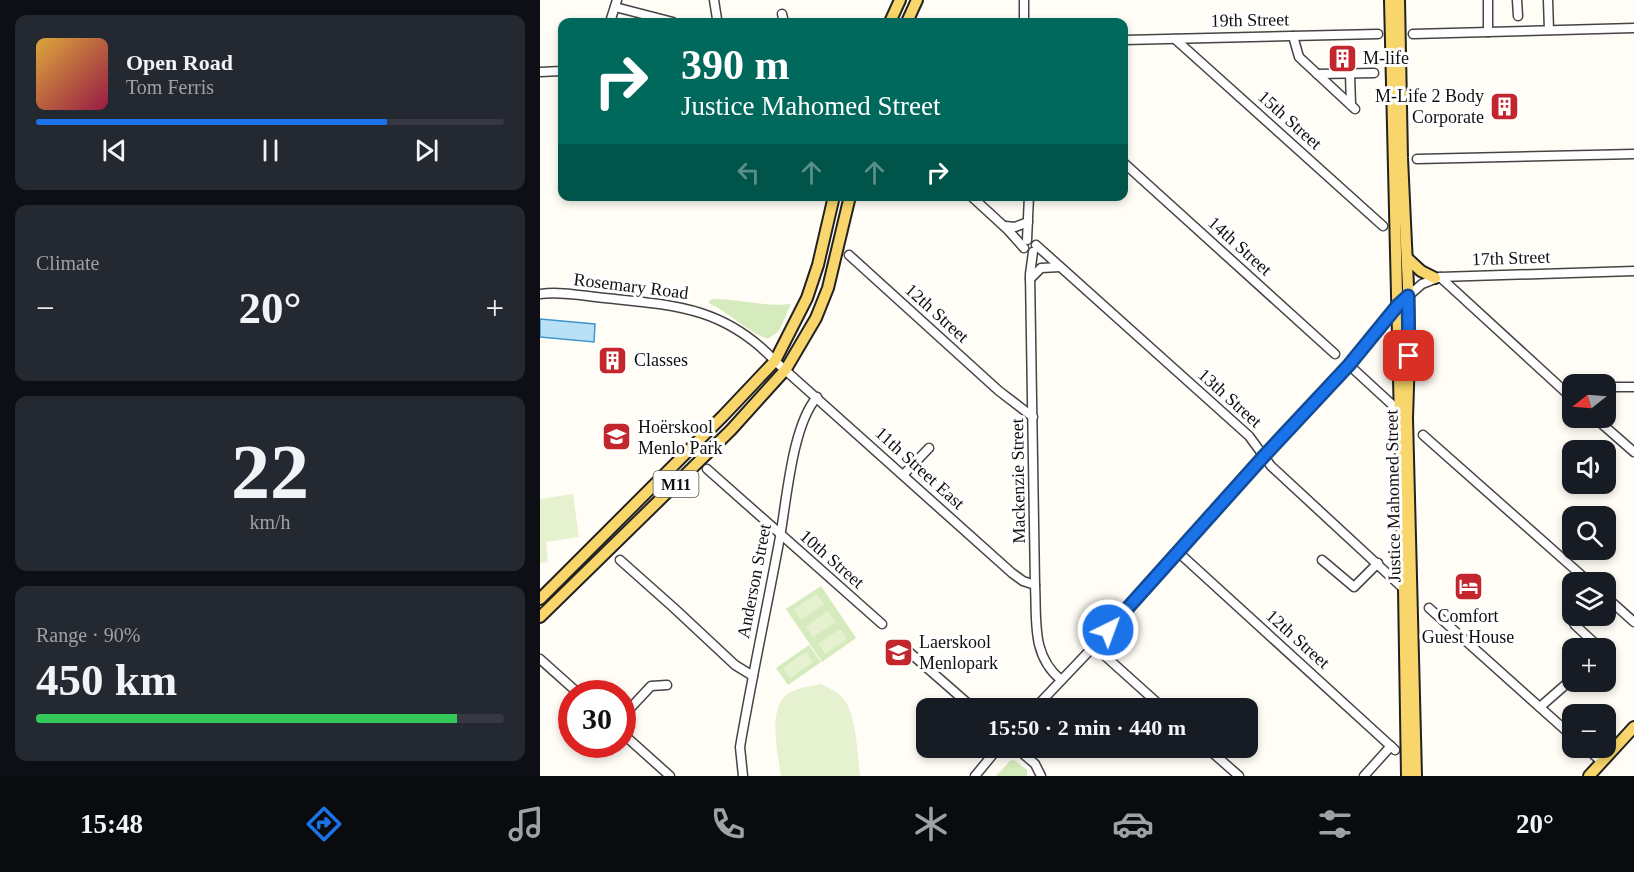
<!DOCTYPE html>
<meta charset="utf-8">
<style>
:root{--surface:#171b24;--page:#242831;--text:#f1f3f6;--muted:#9ea1a6;--line:#363941;--accent:#1a73e8}
body{margin:0;font-family:Georgia,serif;background:var(--page);color:var(--text);height:100vh;display:flex;flex-direction:column;font-size:22px;white-space:nowrap}
*{box-sizing:border-box;margin:0}
p{font-size:20px;color:var(--muted)}
.icon{flex:none;width:33px;height:33px;fill:none;stroke:currentColor;stroke-width:2;stroke-linecap:round;stroke-linejoin:round}
.map{position:relative;flex:1;overflow:hidden}
.details{display:flex;flex-direction:column;gap:15px;padding:15px;background:#0d0f14;width:540px}
.details>*{flex:none}
.banner{position:absolute;left:18px;top:18px;width:570px;height:183px;border-radius:12px;box-shadow:0 3px 9px #0003;background:#00695c;color:#fff;overflow:hidden}
.needle{width:39px;rotate:253deg}
.tools{position:absolute;left:1022px;top:374px;display:grid;gap:12px}
.tools a{display:grid;place-items:center;width:54px;height:54px;border-radius:12px;background:var(--surface);box-shadow:0 3px 9px #0003;font-size:30px}
.speed{position:absolute;left:18px;top:680px;display:flex;gap:12px;font-size:30px;font-weight:700;text-align:center}
.speed>*{display:grid;place-content:center;width:78px;height:78px;border-radius:50%;background:var(--surface);box-shadow:0 3px 9px #0003;line-height:1}
.speed .limit{border:9px solid #d22;background:#fff;color:#111}
.pin{position:absolute;display:grid;place-items:center;width:51px;height:51px;color:#fff;margin:-26px;border-radius:12px;box-shadow:0 3px 9px #0006}
.me{position:absolute;width:66px;margin:-33px;rotate:42deg;stroke-linejoin:round;filter:drop-shadow(0 0 4px #0008)}
.turn{display:flex;align-items:center;gap:21px;height:126px;padding:0 24px;font-size:27px}
.turn .icon{width:78px;height:78px;stroke-width:2.5}
.turn b{display:block;font-size:42px;line-height:51px}
.lanes{display:flex;align-items:center;height:57px;padding:0 24px;background:#0003;justify-content:center;gap:30px;direction:ltr}
.lanes .off{opacity:.35}
.big{font-size:45px;font-weight:700;line-height:1.1}
.details .tile{flex:1;display:flex;flex-direction:column;justify-content:center;gap:9px;min-width:0;padding:0 21px;border-radius:12px;background:var(--page)}
.details .dial{align-items:center;gap:0}
.dial b{font-size:78px;line-height:1}
.song{display:flex;align-items:center;gap:18px}
.cover{width:72px;height:72px;border-radius:9px;background:linear-gradient(135deg,hsl(40 70% 55%),hsl(340 70% 35%))}
.played{height:6px;border-radius:3px;background:linear-gradient(90deg,var(--accent) 75%,var(--line) 75%)}
.keys{display:flex;justify-content:space-around;direction:ltr}
.heat{display:flex;justify-content:space-between;align-items:center;font-size:33px;direction:ltr}
.charge{height:9px;border-radius:4px;background:linear-gradient(90deg,#34c759 90%,var(--line) 0)}
.trip{position:absolute;left:376px;top:698px;width:342px;height:60px;border-radius:12px;background:var(--surface);box-shadow:0 3px 9px #0003;font-weight:700;line-height:60px;text-align:center}
.menu{display:flex;height:96px;justify-content:space-around;align-items:center;background:#090b0e;color:var(--muted)}
.menu .icon{width:42px;height:42px}
.menu .selected{color:var(--accent)}
.menu b{font-size:27px;color:var(--text)}
main{display:flex;flex:1;min-height:0}
.map>svg:first-child{display:block}
</style>
<main>
<section class="details">
<div class="tile">
<div class="song"><i class="cover"></i><div><b>Open Road</b><p>Tom Ferris</p></div></div>
<div class="played"></div>
<div class="keys"><svg class="icon" aria-label="previous" viewBox="0 0 24 24"><path d="M18 5L8 12l10 7zM5 5v14"/></svg><svg class="icon" aria-label="pause" viewBox="0 0 24 24"><path d="M8 5v14M16 5v14"/></svg><svg class="icon" aria-label="next" viewBox="0 0 24 24"><path d="M6 5l10 7-10 7zM19 5v14"/></svg></div>
</div>
<div class="tile"><p>Climate</p>
<div class="heat"><a>−</a><b class="big">20°</b><a>+</a></div>
</div>
<div class="tile dial"><b>22</b><p>km/h</p></div>
<div class="tile"><p>Range · 90%</p><b class="big">450 km</b><div class="charge"></div></div>
</section>
<div class="map">
<svg width="1094" height="776" viewBox="0 0 1094 776">
<rect width="100%" height="100%" fill="#fffdf5"/>
<!-- green -->
<g fill="#d5ebbd">
<path d="M173,299C199,299 226,307 251,304L239,331L228,339C207,332 190,313 169,303V301Z"/>
<polygon points="281,586 316,638 282,662 246,609"/>
<polygon points="269,645 281,662 248,685 236,668"/>
<polygon points="474,760 487,770 487,776 456,776 470,761"/>
</g>
<!-- pitch -->
<g fill="#e6f2cf">
<polygon points="33,494 39,537 6,542 8,562 0,563 0,499"/>
<polygon points="277,594 284,604 261,620 254,609"/>
<polygon points="288,611 295,622 273,637 266,627"/>
<polygon points="300,629 307,639 285,654 278,644"/>
<polygon points="266,652 273,662 250,678 243,668"/>
<path d="M281,684C289,688 296,691 302,697C317,713 317,754 320,776H241C238,753 225,702 253,691C261,687 272,686 281,684Z"/>
</g>
<!-- water -->
<polygon fill="#b9e0f7" stroke="#3f96cf" stroke-width="1.5" points="0,319 55,324 54,342 0,337"/>
<g fill="none" stroke-linecap="round" stroke-linejoin="round">
<defs>
<g id="minor">
<polyline points="174,0 177,19 175,22"/>
<polyline points="484,0 484,22"/>
<polyline points="948,0 948,32"/>
<polyline points="977,0 978,16"/>
<polyline points="1008,0 1009,30"/>
<polyline points="75,7 133,22"/>
<polyline points="242,14 244,22"/>
<polyline points="70,22 77,0"/>
<polyline points="873,34 1094,28"/>
<polyline points="753,36 759,57 815,109"/>
<polyline points="635,39 843,226"/>
<polyline points="584,40 838,34"/>
<polyline points="0,72 22,71"/>
<polyline points="777,74 834,73"/>
<polyline points="810,74 811,105"/>
<polyline points="877,159 1094,154"/>
<polyline points="584,163 795,354"/>
<polyline points="431,196 468,230 484,248"/>
<polyline points="465,226 475,227 488,222"/>
<polyline points="487,240 489,196"/>
<polyline points="496,245 709,436 731,466 864,589"/>
<path d="M493,252L490,274L495,585C497,621 491,655 521,680"/>
<polyline points="309,255 459,391 493,417"/>
<polyline points="900,277 1032,398"/>
<polyline points="490,279 501,268 520,267"/>
<path d="M0,294C21,291 44,296 65,298C134,305 184,307 235,361L472,573L483,581L495,585"/>
<polyline points="809,365 859,411"/>
<polyline points="1065,387 1094,387"/>
<polyline points="1054,417 1094,452"/>
<polyline points="883,435 1049,582"/>
<polyline points="167,469 342,624"/>
<polyline points="363,475 389,448"/>
<polyline points="638,552 855,750"/>
<polyline points="80,560 134,608 195,665 213,676"/>
<polyline points="782,560 814,587 838,563"/>
<polyline points="1065,596 1094,622"/>
<polyline points="889,608 1032,736"/>
<polyline points="1038,615 1033,621 1035,625 1060,648"/>
<polyline points="554,646 623,708"/>
<polyline points="369,652 433,708"/>
<polyline points="0,659 38,693"/>
<polyline points="1000,707 1032,679"/>
<polyline points="495,708 554,646 724,456 809,365 858,305 882,284 900,277 1094,271"/>
<polyline points="82,717 111,686 127,685"/>
<polyline points="82,733 130,776"/>
<polyline points="475,747 495,764 501,776"/>
<polyline points="666,747 699,776"/>
<polyline points="1045,747 1062,762"/>
<path d="M203,776L200,747C212,677 227,607 240,537C247,498 252,426 277,397"/>
<polyline points="435,776 459,747"/>
<polyline points="824,776 851,746"/>
</g>
<g id="major">
<polyline points="850,0 864,589 867,776"/>
<polyline points="859,0 862,158 868,286 869,356 867,418 876,776"/>
<polyline points="350,22 360,0"/>
<polyline points="367,22 377,0"/>
<polyline points="867,258 881,271 895,278"/>
<polyline points="0,599 183,416 235,361 267,298 278,265 294,196"/>
<polyline points="0,617 191,430 246,369 276,318 288,288 310,196"/>
<polyline points="1049,776 1094,727"/>
</g>
</defs>
<!-- minor casing -->
<use href="#minor" stroke="#444" stroke-width="11"/>
<!-- major casing -->
<use href="#major" stroke="#222" stroke-width="14"/>
<!-- minor -->
<use href="#minor" stroke="#fff" stroke-width="8"/>
<!-- major -->
<use href="#major" stroke="#f9d66b" stroke-width="10"/>
</g>
<g fill="none" stroke-linecap="round" stroke-linejoin="round">
<defs>
<polyline id="route" points="568,630 724,456 809,365 858,305 868,296 869,356"/>
</defs>
<!-- route casing -->
<use href="#route" stroke="#114b97" stroke-width="15"/>
<!-- route -->
<use href="#route" stroke="#1a73e8" stroke-width="10"/>
</g>
<!-- icons -->
<defs>
<symbol id="building-square" viewBox="-11 -11 22 22"><rect x="-9" y="-9" width="18" height="18" rx="4" fill="#c4262e" stroke="#fff"/><path d="M-4-6H4V6H1V3H-1V6H-4ZM-2.5-4.3h1.7v1.8h-1.7ZM.8-4.3h1.7v1.8H.8ZM-2.5-1h1.7V.8h-1.7ZM.8-1h1.7V.8H.8Z" fill="#fff"/></symbol>
<symbol id="school-square" viewBox="-11 -11 22 22"><rect x="-9" y="-9" width="18" height="18" rx="4" fill="#c4262e" stroke="#fff"/><path d="M0-5L7-2L0 1L-7-2ZM-4 1L0 2.5L4 1V4Q0 6-4 4Z" fill="#fff"/></symbol>
<symbol id="hotel-square" viewBox="-11 -11 22 22"><rect x="-9" y="-9" width="18" height="18" rx="4" fill="#c4262e" stroke="#fff"/><path d="M-6-4.5h1.5V1H6V5H4.5V3h-9V5H-6ZM-4 0a1.8 1.8 0 1 1 3.6 0ZM.5 0V-2.5h3Q6-2.5 6 0Z" fill="#fff"/></symbol>
</defs>
<g fill-rule="evenodd">
<use href="#building-square" x="786" y="42" width="33" height="33"/>
<use href="#building-square" x="948" y="90" width="33" height="33"/>
<use href="#building-square" x="56" y="344" width="33" height="33"/>
<use href="#school-square" x="60" y="420" width="33" height="33"/>
<use href="#hotel-square" x="912" y="570" width="33" height="33"/>
<use href="#school-square" x="342" y="636" width="33" height="33"/>
</g>
<g text-anchor="middle" stroke-width="6" stroke-linejoin="round" paint-order="stroke">
<!-- shield labels -->
<rect fill="#fff" stroke="#585858" stroke-width="1.5" x="113.5" y="471" width="45" height="26" rx="4.5"/>
<g font-size="16" font-weight="bold" fill="#111">
<text x="136" y="490">M11</text>
</g>
<!-- street labels -->
<g font-size="18" fill="#111" stroke="#fff">
<text transform="translate(710 20) rotate(-1)" y="6">19th Street</text>
<text transform="translate(750 120) rotate(42)" y="6">15th Street</text>
<text transform="translate(700 246) rotate(42)" y="6">14th Street</text>
<text transform="translate(971 258) rotate(-2)" y="6">17th Street</text>
<text transform="translate(91 286) rotate(7)" y="6">Rosemary Road</text>
<text transform="translate(397 313) rotate(42)" y="6">12th Street</text>
<text transform="translate(690 398) rotate(42)" y="6">13th Street</text>
<text transform="translate(380 468) rotate(42)" y="6">11th Street East</text>
<text transform="translate(478 481) rotate(-91)" y="6">Mackenzie Street</text>
<text transform="translate(853 496) rotate(-91)" y="6">Justice Mahomed Street</text>
<text transform="translate(292 559) rotate(41)" y="6">10th Street</text>
<text transform="translate(214 581) rotate(-79)" y="6">Anderson Street</text>
<text transform="translate(758 639) rotate(42)" y="6">12th Street</text>
</g>
<!-- poi labels -->
<g font-size="18" fill="#111" stroke="#fff" text-anchor="start">
<text x="823" y="64">M-life</text>
<text x="944" y="102" text-anchor="end">M-Life 2 Body<tspan x="944" dy="21">Corporate</tspan></text>
<text x="94" y="366">Classes</text>
<text x="98" y="433">Hoërskool<tspan x="98" dy="21">Menlo Park</tspan></text>
<text x="928" y="622" text-anchor="middle">Comfort<tspan x="928" dy="21">Guest House</tspan></text>
<text x="379" y="648">Laerskool<tspan x="379" dy="21">Menlopark</tspan></text>
</g>
</g>
</svg>
<div class="tools">
<a><svg class="needle" viewBox="-14 -14 28 28"><path d="M0-13l5 13h-10z" fill="#e53935"/><path d="M0 13l5-13h-10z" fill="#9ea1a6"/></svg></a>
<a><svg class="icon" aria-label="sound" viewBox="0 0 24 24"><path d="M4 9h4l5-4v14l-5-4H4zM17 9q2 3 0 6"/></svg></a>
<a><svg class="icon" aria-label="search" viewBox="0 0 24 24"><circle cx="10" cy="10" r="6"/><path d="M15 15l6 6"/></svg></a>
<a><svg class="icon" aria-label="layers" viewBox="0 0 24 24"><path d="M12 4l9 5-9 5-9-5zM3 14l9 5 9-5"/></svg></a>
<a>+</a>
<a>−</a>
</div>
<div class="speed"><div class="limit">30</div></div>
<div class="pin" style="left:869px;top:356px;background:#d93025"><svg class="icon" aria-label="arrive" viewBox="0 0 24 24"><path d="M6 21V4h12l-3 4 3 4H6"/></svg></div>
<svg class="me" style="left:568px;top:630px" viewBox="-20 -20 40 40"><circle r="17" fill="#1a73e8" stroke="#fff" stroke-width="3"/><path d="M0-11L8 9 0 5-8 9z" fill="#fff"/></svg>
<div class="trip">15:50 · 2 min · 440 m</div>
<div class="banner">
<div class="turn"><svg class="icon" aria-label="right" viewBox="0 0 24 24"><path d="M7 20v-9h11M14 6l5 5-5 5"/></svg><div><b>390 m</b>Justice Mahomed Street</div></div>
<div class="lanes"><svg class="icon off" aria-label="left" viewBox="0 0 24 24"><path d="M17 20v-9H6M10 6l-5 5 5 5"/></svg><svg class="icon off" aria-label="ahead" viewBox="0 0 24 24"><path d="M12 20V5M6 11l6-6 6 6"/></svg><svg class="icon off" aria-label="ahead" viewBox="0 0 24 24"><path d="M12 20V5M6 11l6-6 6 6"/></svg><svg class="icon" aria-label="right" viewBox="0 0 24 24"><path d="M7 20v-9h11M14 6l5 5-5 5"/></svg></div>
</div>
</div>
</main>
<nav class="menu">
<b>15:48</b>
<svg class="icon selected" aria-label="directions" viewBox="0 0 24 24"><path d="M12 3l9 9-9 9-9-9zM9 14v-3h6M13 9l2 2-2 2"/></svg>
<svg class="icon" aria-label="music" viewBox="0 0 24 24"><path d="M9 18V5l10-2v13"/><circle cx="6" cy="18" r="3"/><circle cx="16" cy="16" r="3"/></svg>
<svg class="icon" aria-label="phone" viewBox="0 0 24 24"><path d="M5 4h4l2 5-3 2q2 4 5 5l2-3 5 2v4C11 20 4 13 5 4z"/></svg>
<svg class="icon" aria-label="climate" viewBox="0 0 24 24"><path d="M12 3v18M4 7l16 10M4 17L20 7"/></svg>
<svg class="icon" aria-label="car" viewBox="0 0 24 24"><path d="M5 17H2v-5l4-1 3-4h7l3 4 3 1v5h-3M9 17h6M6 11h13"/><circle cx="7" cy="17" r="2"/><circle cx="17" cy="17" r="2"/></svg>
<svg class="icon" aria-label="filters" viewBox="0 0 24 24"><path d="M4 7h16M4 17h16"/><circle cx="9" cy="7" r="2"/><circle cx="15" cy="17" r="2"/></svg>
<b>20°</b>
</nav>
